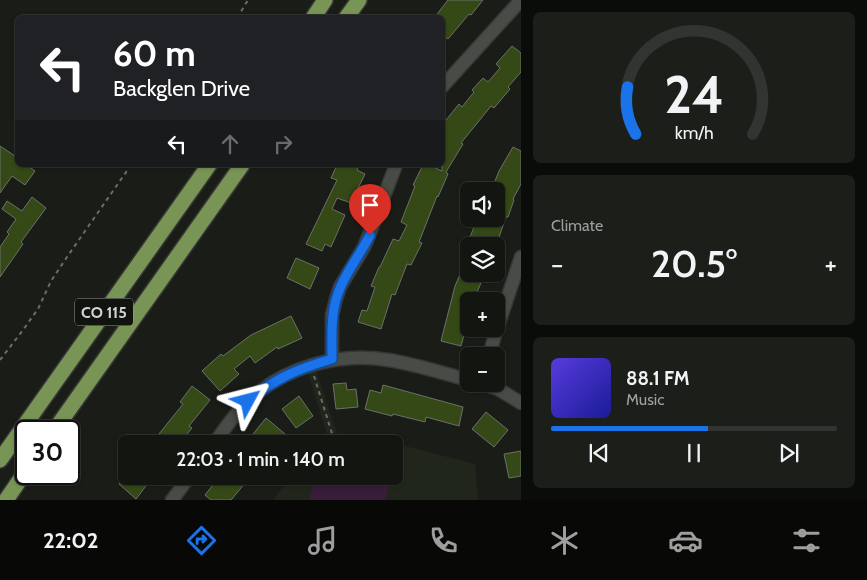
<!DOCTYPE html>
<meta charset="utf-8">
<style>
:root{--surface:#131511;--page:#1c1e1a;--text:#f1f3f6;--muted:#9d9f9f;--line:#323431;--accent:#1a73e8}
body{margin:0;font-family:Cabin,sans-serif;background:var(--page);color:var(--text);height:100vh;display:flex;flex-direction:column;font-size:19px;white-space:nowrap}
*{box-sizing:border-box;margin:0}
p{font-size:16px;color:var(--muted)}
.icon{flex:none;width:28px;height:28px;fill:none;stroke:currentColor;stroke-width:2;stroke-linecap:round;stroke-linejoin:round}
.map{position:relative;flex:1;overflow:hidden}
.sheet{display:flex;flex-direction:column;gap:12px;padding:12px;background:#0a0c09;width:346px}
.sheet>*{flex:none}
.banner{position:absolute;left:15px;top:15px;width:430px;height:152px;border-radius:8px;box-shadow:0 1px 4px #0004,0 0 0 1px var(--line);background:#202124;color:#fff;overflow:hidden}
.tools{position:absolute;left:460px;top:182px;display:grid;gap:10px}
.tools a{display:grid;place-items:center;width:45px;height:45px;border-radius:8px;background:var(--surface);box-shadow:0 1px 4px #0004,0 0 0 1px var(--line);font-size:25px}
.speed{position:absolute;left:15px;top:420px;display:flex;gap:10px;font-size:25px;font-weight:700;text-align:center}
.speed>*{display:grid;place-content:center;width:65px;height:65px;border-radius:50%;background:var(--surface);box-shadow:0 1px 4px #0004,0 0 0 1px var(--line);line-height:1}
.speed .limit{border:2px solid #111;border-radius:8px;background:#fff;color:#111}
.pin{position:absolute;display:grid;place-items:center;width:42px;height:42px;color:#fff;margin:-51px -21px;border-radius:50% 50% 50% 0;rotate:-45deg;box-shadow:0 0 5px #0007}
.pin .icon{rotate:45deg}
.me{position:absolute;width:55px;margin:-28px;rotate:52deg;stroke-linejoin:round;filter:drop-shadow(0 0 4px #0008)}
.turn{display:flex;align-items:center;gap:18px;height:105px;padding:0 15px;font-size:22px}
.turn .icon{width:65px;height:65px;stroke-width:2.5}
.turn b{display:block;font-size:35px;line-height:42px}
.lanes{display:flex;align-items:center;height:48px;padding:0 15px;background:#0003;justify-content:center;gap:25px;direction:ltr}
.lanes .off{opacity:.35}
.big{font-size:38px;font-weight:600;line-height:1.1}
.sheet .widget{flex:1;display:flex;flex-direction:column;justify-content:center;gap:8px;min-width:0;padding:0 18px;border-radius:8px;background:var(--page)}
.sheet .dial{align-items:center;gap:0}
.dial svg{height:130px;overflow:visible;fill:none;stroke:var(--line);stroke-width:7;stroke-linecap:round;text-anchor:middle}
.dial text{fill:var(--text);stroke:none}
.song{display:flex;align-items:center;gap:15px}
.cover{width:60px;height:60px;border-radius:8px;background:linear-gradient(135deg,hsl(250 70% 55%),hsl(240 70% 35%))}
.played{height:5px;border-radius:2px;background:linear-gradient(90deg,var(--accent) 55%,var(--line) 55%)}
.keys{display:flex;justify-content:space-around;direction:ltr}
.heat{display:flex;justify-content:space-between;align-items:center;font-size:28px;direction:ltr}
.trip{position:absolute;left:118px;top:435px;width:285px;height:50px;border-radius:8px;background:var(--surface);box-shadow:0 1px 4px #0004,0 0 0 1px var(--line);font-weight:600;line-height:50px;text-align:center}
.dock{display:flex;height:80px;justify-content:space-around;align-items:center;background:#080807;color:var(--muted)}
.dock .icon{width:35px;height:35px}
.dock .selected{color:var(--accent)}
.dock b{font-size:22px;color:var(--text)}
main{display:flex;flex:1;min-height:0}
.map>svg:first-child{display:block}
</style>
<main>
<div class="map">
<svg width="521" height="500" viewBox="0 0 521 500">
<rect width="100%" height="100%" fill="#191c17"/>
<!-- built -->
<polygon fill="#21261c" points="316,371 340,442 359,434 475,464 478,500 273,500 291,476 394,476 394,444 330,444 308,373"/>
<!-- green -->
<polygon fill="#381c3a" points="315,476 392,476 385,500 309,500"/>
<!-- building -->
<g fill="#344916" stroke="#6d706a">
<polygon points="448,0 483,0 471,15 469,14 448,39 442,35 442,18 434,18"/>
<polygon points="512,46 521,53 521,72 508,87 510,89 494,108 491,106 461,143 463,144 446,172 448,174 438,197 437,196 419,242 422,243 411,265 407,264 395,295 392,294 381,329 358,322 362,310 367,311 375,287 371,286 379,267 380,267 393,239 399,241 407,225 401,222 415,186 413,185 423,165 429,165 442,171 442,125 459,104 462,107 474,92 472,90 483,78 488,82 500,68 496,64"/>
<polygon points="0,146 18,158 18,165 27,165 35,171 25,185 12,176 0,193"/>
<polygon points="513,147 521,151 521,184 513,199 514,200 508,217 506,217 496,246 485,246 469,240 477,219 496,219 496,191 491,191 499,171"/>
<polygon points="337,165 359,165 357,170 365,174 351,203 337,198 332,209 345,215 331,247 325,244 322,251 306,244 337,180 331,178"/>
<polygon points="32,197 46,208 21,242 23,244 0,277 0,247 9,234 7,232 16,219 2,209 7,201 22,211"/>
<polygon points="469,254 469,274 485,274 477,292 479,293 477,301 469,301 469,317 461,346 441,341 455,286"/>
<polygon points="296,258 319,268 310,289 287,278"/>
<polygon points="291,316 302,338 278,349 277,347 255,363 250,356 234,369 239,374 220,391 202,371 221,354 223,356 251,335"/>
<polygon points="346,383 347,390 356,389 358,407 336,409 333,384"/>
<polygon points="383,385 463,407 459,426 426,417 425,422 393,414 392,416 365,409 370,390 381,393"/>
<polygon points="192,386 210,400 189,426 192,428 179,444 151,444 183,404 180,402"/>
<polygon points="299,396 313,416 296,428 282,409"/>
<polygon points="486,412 508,430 494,447 472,429"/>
<polygon points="266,418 285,434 276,444 245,444"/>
<polygon points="521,451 521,476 509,478 504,454"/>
<polygon points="125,476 142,476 149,482 136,499 119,484"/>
<polygon points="220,476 251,476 231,500 211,500 205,495"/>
</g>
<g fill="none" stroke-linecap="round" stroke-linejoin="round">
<defs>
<g id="minor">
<polyline points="442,87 521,0"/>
<polyline points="489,356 495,335 521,257"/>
<polyline points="332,359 332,315 336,299 340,287 364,247 369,235 396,165"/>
<polyline points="483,384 498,389 521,403"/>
<path d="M214,444C224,429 234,415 247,402C284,367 338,352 388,360C415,364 442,373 469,380"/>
<polyline points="172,500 190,476"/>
</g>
<g id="motorway">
<polyline points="313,18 325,0"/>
<polyline points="346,18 359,0"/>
<polyline points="54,431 242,165"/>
<polyline points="0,460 209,165"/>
<polyline points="6,500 26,471"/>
</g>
</defs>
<!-- minor casing -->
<use href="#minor" stroke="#363735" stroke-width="15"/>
<!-- motorway casing -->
<use href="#motorway" stroke="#363735" stroke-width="18"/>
<!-- path -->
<g stroke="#6a6c68" stroke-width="2" stroke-dasharray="4 4" stroke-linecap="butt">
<polyline points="237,18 248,0"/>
<polyline points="0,360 23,330 38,309 51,281 67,257 131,165"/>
<polyline points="314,376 335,443"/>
</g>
<!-- minor -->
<use href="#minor" stroke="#494c46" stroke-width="12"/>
<!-- motorway -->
<use href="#motorway" stroke="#789555" stroke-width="15"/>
</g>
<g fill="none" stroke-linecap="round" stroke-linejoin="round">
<defs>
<path id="route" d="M248,401C276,378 297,369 332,359C332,334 330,309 341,286C349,268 361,253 370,235"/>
</defs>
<!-- route casing -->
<use href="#route" stroke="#114b97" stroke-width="12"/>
<!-- route -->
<use href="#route" stroke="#1a73e8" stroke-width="9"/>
</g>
<g text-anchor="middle" stroke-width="5" stroke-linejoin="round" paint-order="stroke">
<!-- shield labels -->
<rect fill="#10130e" stroke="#979995" stroke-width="1" x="75" y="298.5" width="58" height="27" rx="4"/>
<g font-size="16" font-weight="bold" fill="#d1d2cf">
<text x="104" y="318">CO 115</text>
</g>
</g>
</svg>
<div class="tools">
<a><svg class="icon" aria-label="sound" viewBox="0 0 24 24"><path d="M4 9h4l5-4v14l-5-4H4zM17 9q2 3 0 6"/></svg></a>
<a><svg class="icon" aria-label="layers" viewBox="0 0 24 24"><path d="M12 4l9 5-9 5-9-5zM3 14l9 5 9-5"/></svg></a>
<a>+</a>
<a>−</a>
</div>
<div class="speed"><div class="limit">30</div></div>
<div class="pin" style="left:370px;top:235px;background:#d93025"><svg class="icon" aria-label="arrive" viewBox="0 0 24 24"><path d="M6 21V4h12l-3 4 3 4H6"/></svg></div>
<svg class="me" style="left:248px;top:401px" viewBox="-20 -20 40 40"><path d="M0-17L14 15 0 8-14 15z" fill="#1a73e8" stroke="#fff" stroke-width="4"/></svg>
<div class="trip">22:03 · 1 min · 140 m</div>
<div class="banner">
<div class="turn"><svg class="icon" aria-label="left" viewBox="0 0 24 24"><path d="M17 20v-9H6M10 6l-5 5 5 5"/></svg><div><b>60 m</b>Backglen Drive</div></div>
<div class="lanes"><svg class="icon" aria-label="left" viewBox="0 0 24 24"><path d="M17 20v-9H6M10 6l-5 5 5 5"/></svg><svg class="icon off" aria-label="ahead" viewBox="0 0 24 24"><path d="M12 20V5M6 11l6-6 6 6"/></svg><svg class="icon off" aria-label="right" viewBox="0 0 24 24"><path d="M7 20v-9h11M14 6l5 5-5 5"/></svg></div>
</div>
</div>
<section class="sheet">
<div class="widget dial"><svg viewBox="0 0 100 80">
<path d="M14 69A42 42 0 1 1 86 69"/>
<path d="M14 69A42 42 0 0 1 9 40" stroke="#1a73e8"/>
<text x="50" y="56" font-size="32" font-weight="700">24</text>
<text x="50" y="72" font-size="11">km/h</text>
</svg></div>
<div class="widget"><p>Climate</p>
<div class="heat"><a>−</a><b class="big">20.5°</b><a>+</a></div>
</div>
<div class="widget">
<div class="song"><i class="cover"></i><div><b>88.1 FM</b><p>Music</p></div></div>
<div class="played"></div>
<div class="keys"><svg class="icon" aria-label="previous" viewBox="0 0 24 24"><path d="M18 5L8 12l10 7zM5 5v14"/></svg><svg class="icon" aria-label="pause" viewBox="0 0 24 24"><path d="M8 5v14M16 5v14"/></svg><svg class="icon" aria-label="next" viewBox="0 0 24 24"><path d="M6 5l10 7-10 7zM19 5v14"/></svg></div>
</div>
</section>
</main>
<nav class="dock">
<b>22:02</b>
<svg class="icon selected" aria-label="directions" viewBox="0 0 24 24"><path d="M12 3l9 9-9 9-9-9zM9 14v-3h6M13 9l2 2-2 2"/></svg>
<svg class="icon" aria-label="music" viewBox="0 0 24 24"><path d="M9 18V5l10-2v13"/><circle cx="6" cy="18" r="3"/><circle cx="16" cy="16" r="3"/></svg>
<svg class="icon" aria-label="phone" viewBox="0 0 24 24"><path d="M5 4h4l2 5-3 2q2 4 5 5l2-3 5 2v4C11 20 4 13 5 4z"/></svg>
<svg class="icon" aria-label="climate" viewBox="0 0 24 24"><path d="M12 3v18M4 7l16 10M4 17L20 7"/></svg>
<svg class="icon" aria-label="car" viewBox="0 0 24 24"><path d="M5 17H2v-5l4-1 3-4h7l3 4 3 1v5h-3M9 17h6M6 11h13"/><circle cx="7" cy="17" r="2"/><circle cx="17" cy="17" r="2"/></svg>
<svg class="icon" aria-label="filters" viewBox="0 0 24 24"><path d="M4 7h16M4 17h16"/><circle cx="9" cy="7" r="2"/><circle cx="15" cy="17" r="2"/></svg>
</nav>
